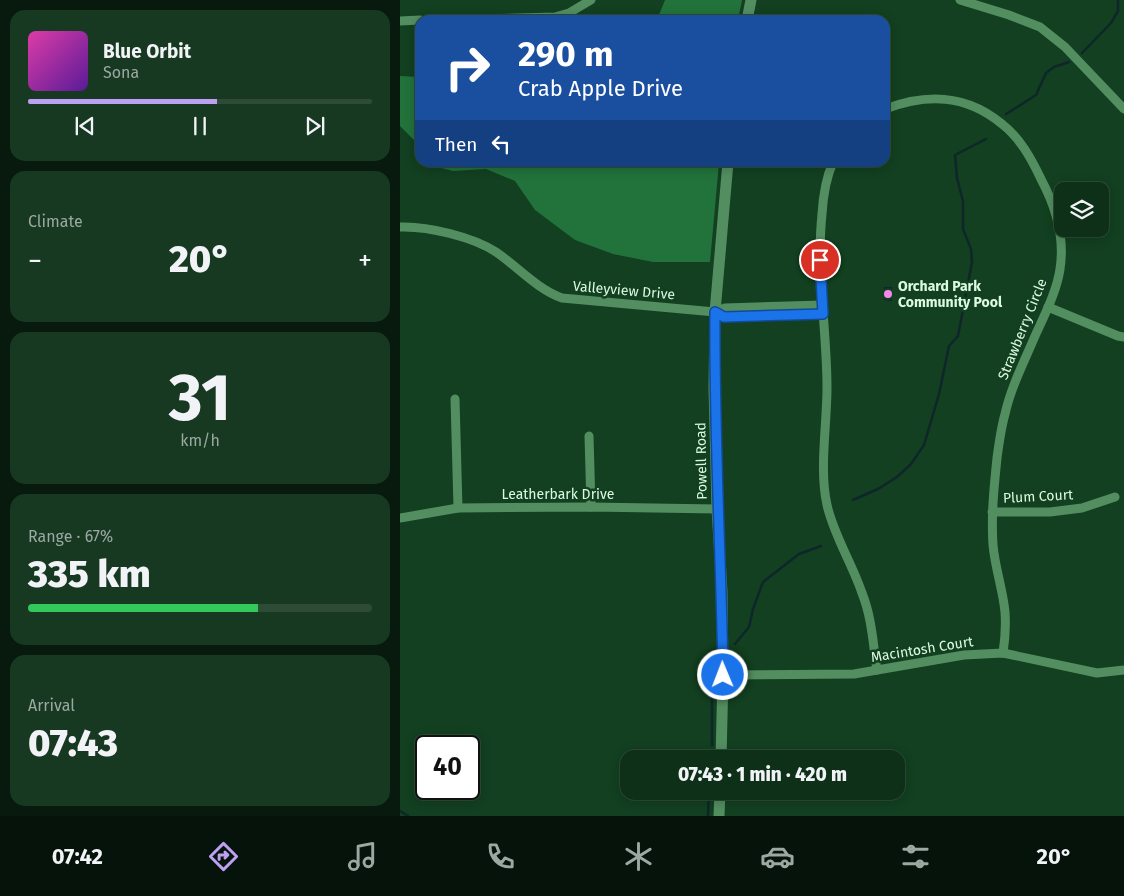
<!DOCTYPE html>
<meta charset="utf-8">
<style>
:root{--surface:#0e3018;--page:#173821;--text:#f1f3f6;--muted:#9ba9a2;--line:#2e4b37;--accent:#bca0f2}
body{margin:0;font-family:"Fira Sans",sans-serif;background:var(--page);color:var(--text);height:100vh;display:flex;flex-direction:column;font-size:19px;white-space:nowrap}
*{box-sizing:border-box;margin:0}
p{font-size:16px;color:var(--muted)}
.icon{flex:none;width:28px;height:28px;fill:none;stroke:currentColor;stroke-width:2;stroke-linecap:round;stroke-linejoin:round}
.map{position:relative;flex:1;overflow:hidden}
.sheet{display:flex;flex-direction:column;gap:10px;padding:10px;background:#081a0d;width:400px}
.sheet>*{flex:none}
.guide{position:absolute;left:15px;top:15px;width:475px;height:152px;border-radius:15px;box-shadow:0 2px 12px #0003,0 0 0 1px var(--line);background:#1a4fa0;color:#fff;overflow:hidden}
.buttons{position:absolute;left:654px;top:182px;display:grid;gap:10px}
.buttons a{display:grid;place-items:center;width:55px;height:55px;border-radius:10px;background:var(--surface);box-shadow:0 2px 12px #0003,0 0 0 1px var(--line);font-size:25px}
.speed{position:absolute;left:15px;top:735px;display:flex;gap:10px;font-size:25px;font-weight:700;text-align:center}
.speed>*{display:grid;place-content:center;width:65px;height:65px;border-radius:50%;background:var(--surface);box-shadow:0 2px 12px #0003,0 0 0 1px var(--line);line-height:1}
.speed .limit{border:2px solid #111;border-radius:8px;background:#fff;color:#111}
.pin{position:absolute;display:grid;place-items:center;width:42px;height:42px;color:#fff;margin:-21px;border:2px solid #fff;border-radius:50%;box-shadow:0 1px 5px #0007}
.me{position:absolute;width:55px;margin:-28px;rotate:359deg;stroke-linejoin:round;filter:drop-shadow(0 0 4px #0008)}
.turn{display:flex;align-items:center;gap:18px;height:105px;padding:0 20px;font-size:22px}
.turn .icon{width:65px;height:65px;stroke-width:2.5}
.turn b{display:block;font-size:35px;line-height:42px}
.then{display:flex;align-items:center;height:48px;padding:0 20px;background:#0003;gap:10px;font-size:19px}
.big{font-size:38px;font-weight:800;line-height:1.1}
.sheet .card{flex:1;display:flex;flex-direction:column;justify-content:center;gap:8px;min-width:0;padding:0 18px;border-radius:15px;background:var(--page)}
.sheet .dial{align-items:center;gap:0}
.dial b{font-size:65px;line-height:1}
.song{display:flex;align-items:center;gap:15px}
.cover{width:60px;height:60px;border-radius:8px;background:linear-gradient(135deg,hsl(320 70% 55%),hsl(270 70% 35%))}
.played{height:5px;border-radius:2px;background:linear-gradient(90deg,var(--accent) 55%,var(--line) 55%)}
.keys{display:flex;justify-content:space-around;direction:ltr}
.heat{display:flex;justify-content:space-between;align-items:center;font-size:28px;direction:ltr}
.charge{height:8px;border-radius:4px;background:linear-gradient(90deg,#34c759 67%,var(--line) 0)}
.trip{position:absolute;left:220px;top:750px;width:285px;height:50px;border-radius:15px;background:var(--surface);box-shadow:0 2px 12px #0003,0 0 0 1px var(--line);font-weight:800;line-height:50px;text-align:center}
.tab-bar{display:flex;height:80px;justify-content:space-around;align-items:center;background:#06130a;color:var(--muted)}
.tab-bar .icon{width:35px;height:35px}
.tab-bar .active{color:var(--accent)}
.tab-bar b{font-size:22px;color:var(--text)}
main{display:flex;flex:1;min-height:0}
.map>svg:first-child{display:block}
</style>
<main>
<section class="sheet">
<div class="card">
<div class="song"><i class="cover"></i><div><b>Blue Orbit</b><p>Sona</p></div></div>
<div class="played"></div>
<div class="keys"><svg class="icon" aria-label="previous" viewBox="0 0 24 24"><path d="M18 5L8 12l10 7zM5 5v14"/></svg><svg class="icon" aria-label="pause" viewBox="0 0 24 24"><path d="M8 5v14M16 5v14"/></svg><svg class="icon" aria-label="next" viewBox="0 0 24 24"><path d="M6 5l10 7-10 7zM19 5v14"/></svg></div>
</div>
<div class="card"><p>Climate</p>
<div class="heat"><a>−</a><b class="big">20°</b><a>+</a></div>
</div>
<div class="card dial"><b>31</b><p>km/h</p></div>
<div class="card"><p>Range · 67%</p><b class="big">335 km</b><div class="charge"></div></div>
<div class="card"><p>Arrival</p><b class="big">07:43</b></div>
</section>
<div class="map">
<svg width="724" height="816" viewBox="0 0 724 816">
<rect width="100%" height="100%" fill="#124020"/>
<!-- green -->
<g fill="#22723b">
<polygon points="265,0 342,0 338,20 257,20"/>
<polygon points="0,76 20,77 20,146 0,126"/>
<polygon points="32,163 319,163 310,262 253,262 213,254 175,240 135,210 115,181 86,169 53,171 34,166"/>
</g>
<!-- water -->
<polygon fill="#0f262a" points="484,287 492,287 492,301 484,300"/>
<g fill="none" stroke-linecap="round" stroke-linejoin="round">
<!-- stream -->
<g stroke="#0f262a" stroke-width="2.5">
<polyline points="682,53 711,23 718,11 718,0"/>
<polyline points="606,114 636,95 646,73 654,67 669,62"/>
<polyline points="453,500 478,489 497,477 511,464 524,445 539,394 549,346 558,336 572,262 571,249 563,229 563,201 557,178 555,155 586,139"/>
<polyline points="335,644 349,627 353,609 363,582 399,554 421,546"/>
<polyline points="312,745 312,692 316,665"/>
<polyline points="0,811 8,816"/>
<polyline points="308,816 309,791"/>
</g>
<!-- minor -->
<g stroke="#538e61" stroke-width="9">
<polyline points="560,0 609,15 640,27 665,47 724,109"/>
<polyline points="41,20 155,17 169,13 191,0"/>
<polyline points="0,21 20,20"/>
<path d="M485,109C527,93 566,94 602,124C620,138 631,158 641,179C656,207 665,237 660,269C657,291 644,316 635,336C624,362 611,387 605,414C601,428 599,443 597,458C594,487 591,516 593,545C595,568 603,590 605,612C606,626 605,640 603,653"/>
<path d="M433,162C426,178 423,197 422,214C416,272 427,330 427,388C427,424 419,470 427,505C434,536 452,563 462,593C472,618 473,644 477,670"/>
<path d="M0,227C28,226 73,237 96,252C118,267 137,289 162,298L315,312L325,317L423,314"/>
<polyline points="648,307 718,336 724,337"/>
<polyline points="315,312 325,308 422,305"/>
<polyline points="55,399 58,508"/>
<polyline points="189,436 191,507"/>
<polyline points="592,512 650,512 682,508 715,497"/>
<polyline points="0,518 58,508 191,507 317,509"/>
<polyline points="323,675 454,674 564,655 603,653 697,673 724,670"/>
</g>
<!-- tertiary -->
<g stroke="#538e61" stroke-width="11">
<polyline points="347,20 351,0"/>
<polyline points="321,759 323,675 322,592 317,509 314,388 315,312 328,162"/>
<polyline points="319,816 320,791"/>
</g>
</g>
<g fill="none" stroke-linecap="round" stroke-linejoin="round">
<defs>
<path id="route" d="M323,675C321,554 314,433 315,312L324,317L423,314L420,260"/>
</defs>
<!-- route casing -->
<use href="#route" stroke="#114b97" stroke-width="12"/>
<!-- route -->
<use href="#route" stroke="#1a73e8" stroke-width="9"/>
</g>
<!-- markers -->
<circle fill="#f688ed" stroke="#124020" stroke-width="2" cx="488" cy="294" r="5"/>
<g text-anchor="middle" stroke-width="5" stroke-linejoin="round" paint-order="stroke">
<!-- poi labels -->
<g font-size="14" font-weight="bold" fill="#dbfae0" stroke="#124020" text-anchor="start">
<text x="498" y="291">Orchard Park<tspan x="498" dy="16">Community Pool</tspan></text>
</g>
<!-- street labels -->
<g font-size="14" fill="#dbfae0" stroke="#124020">
<text transform="translate(224 290) rotate(5)" y="5">Valleyview Drive</text>
<text transform="translate(622 329) rotate(-68)" y="5">Strawberry Circle</text>
<text transform="translate(301 461) rotate(-91)" y="5">Powell Road</text>
<text x="158" y="499">Leatherbark Drive</text>
<text transform="translate(638 496) rotate(-3)" y="5">Plum Court</text>
<text transform="translate(522 649) rotate(-9)" y="5">Macintosh Court</text>
</g>
</g>
</svg>
<div class="buttons">
<a><svg class="icon" aria-label="layers" viewBox="0 0 24 24"><path d="M12 4l9 5-9 5-9-5zM3 14l9 5 9-5"/></svg></a>
</div>
<div class="speed"><div class="limit">40</div></div>
<div class="pin" style="left:420px;top:260px;background:#d93025"><svg class="icon" aria-label="arrive" viewBox="0 0 24 24"><path d="M6 21V4h12l-3 4 3 4H6"/></svg></div>
<svg class="me" style="left:323px;top:675px" viewBox="-20 -20 40 40"><circle r="17" fill="#1a73e8" stroke="#fff" stroke-width="3"/><path d="M0-11L8 9 0 5-8 9z" fill="#fff"/></svg>
<div class="trip">07:43 · 1 min · 420 m</div>
<div class="guide">
<div class="turn"><svg class="icon" aria-label="right" viewBox="0 0 24 24"><path d="M7 20v-9h11M14 6l5 5-5 5"/></svg><div><b>290 m</b>Crab Apple Drive</div></div>
<div class="then">Then<svg class="icon" aria-label="left" viewBox="0 0 24 24"><path d="M17 20v-9H6M10 6l-5 5 5 5"/></svg></div>
</div>
</div>
</main>
<nav class="tab-bar">
<b>07:42</b>
<svg class="icon active" aria-label="directions" viewBox="0 0 24 24"><path d="M12 3l9 9-9 9-9-9zM9 14v-3h6M13 9l2 2-2 2"/></svg>
<svg class="icon" aria-label="music" viewBox="0 0 24 24"><path d="M9 18V5l10-2v13"/><circle cx="6" cy="18" r="3"/><circle cx="16" cy="16" r="3"/></svg>
<svg class="icon" aria-label="phone" viewBox="0 0 24 24"><path d="M5 4h4l2 5-3 2q2 4 5 5l2-3 5 2v4C11 20 4 13 5 4z"/></svg>
<svg class="icon" aria-label="climate" viewBox="0 0 24 24"><path d="M12 3v18M4 7l16 10M4 17L20 7"/></svg>
<svg class="icon" aria-label="car" viewBox="0 0 24 24"><path d="M5 17H2v-5l4-1 3-4h7l3 4 3 1v5h-3M9 17h6M6 11h13"/><circle cx="7" cy="17" r="2"/><circle cx="17" cy="17" r="2"/></svg>
<svg class="icon" aria-label="filters" viewBox="0 0 24 24"><path d="M4 7h16M4 17h16"/><circle cx="9" cy="7" r="2"/><circle cx="15" cy="17" r="2"/></svg>
<b>20°</b>
</nav>
